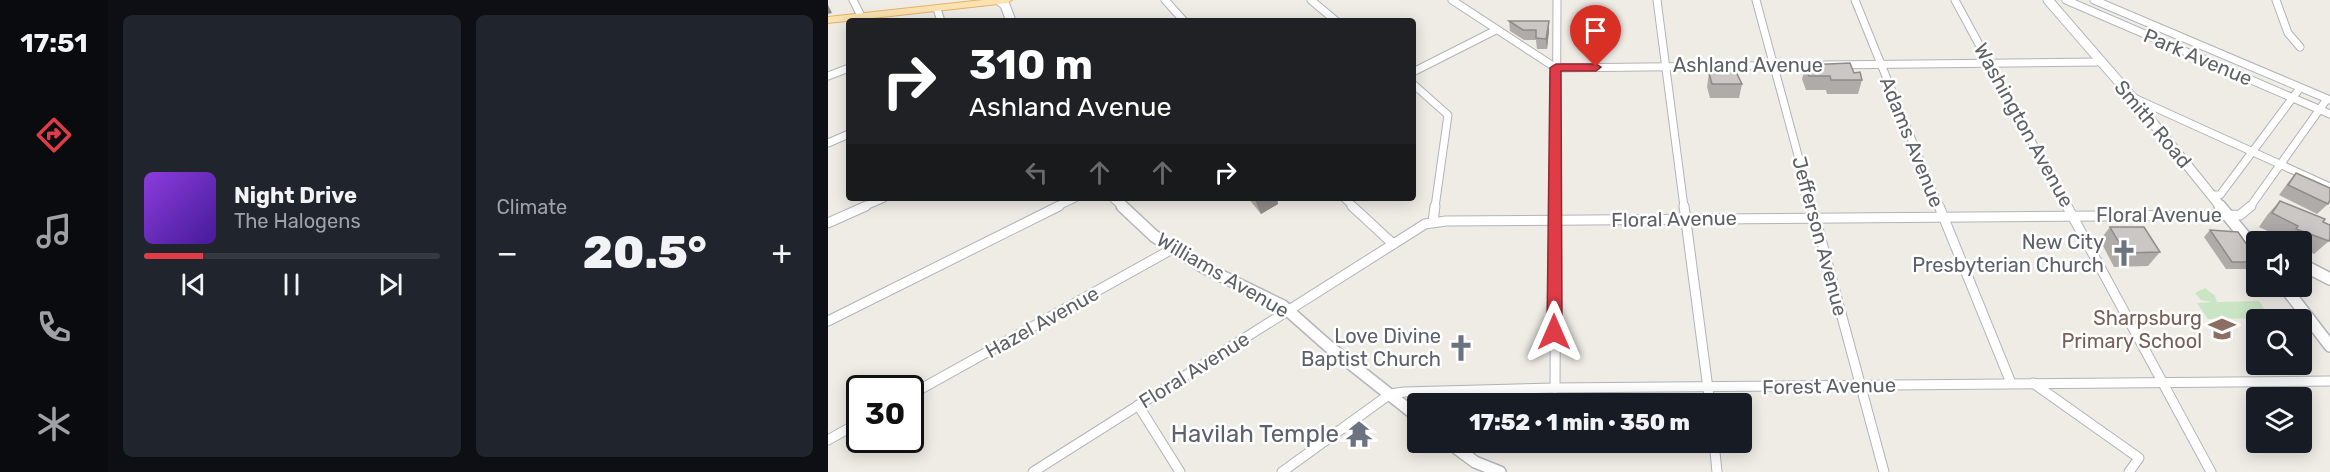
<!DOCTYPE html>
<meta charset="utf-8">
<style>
:root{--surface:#171b24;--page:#20242c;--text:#f1f3f6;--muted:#9ea1a6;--line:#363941;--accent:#df3c48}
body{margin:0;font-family:Rubik,sans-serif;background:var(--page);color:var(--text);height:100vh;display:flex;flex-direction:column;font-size:22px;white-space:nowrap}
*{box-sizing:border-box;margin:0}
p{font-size:20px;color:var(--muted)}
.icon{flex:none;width:33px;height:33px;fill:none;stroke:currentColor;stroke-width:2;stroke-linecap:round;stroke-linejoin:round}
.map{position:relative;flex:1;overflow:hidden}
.side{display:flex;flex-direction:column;gap:15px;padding:15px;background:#0d0f14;width:720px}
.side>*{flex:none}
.hud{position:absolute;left:18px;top:18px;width:570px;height:183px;border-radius:6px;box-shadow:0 3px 15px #0003;background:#202124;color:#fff;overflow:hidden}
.fabs{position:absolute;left:1418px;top:231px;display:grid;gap:12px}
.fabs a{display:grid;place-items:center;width:66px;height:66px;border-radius:6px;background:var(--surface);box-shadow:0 3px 15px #0003;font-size:30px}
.speed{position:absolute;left:18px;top:375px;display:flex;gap:12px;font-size:30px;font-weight:700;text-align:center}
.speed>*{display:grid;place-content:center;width:78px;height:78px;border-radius:50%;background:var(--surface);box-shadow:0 3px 15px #0003;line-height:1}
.speed .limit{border:3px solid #111;border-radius:9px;background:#fff;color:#111}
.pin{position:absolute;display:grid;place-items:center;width:51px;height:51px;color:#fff;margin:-62px -26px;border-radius:50% 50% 50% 0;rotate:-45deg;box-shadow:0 0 6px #0007}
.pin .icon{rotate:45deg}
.me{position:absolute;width:66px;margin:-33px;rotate:0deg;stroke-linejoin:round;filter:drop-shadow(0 0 4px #0008)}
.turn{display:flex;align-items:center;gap:21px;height:126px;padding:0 24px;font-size:27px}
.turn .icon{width:78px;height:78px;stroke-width:2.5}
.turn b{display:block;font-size:42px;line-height:51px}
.lanes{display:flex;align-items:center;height:57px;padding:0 24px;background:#0003;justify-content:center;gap:30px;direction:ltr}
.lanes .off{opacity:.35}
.big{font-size:45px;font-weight:800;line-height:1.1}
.side .card{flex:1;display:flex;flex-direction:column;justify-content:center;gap:9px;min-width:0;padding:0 21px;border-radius:9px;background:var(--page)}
.song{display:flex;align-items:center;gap:18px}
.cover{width:72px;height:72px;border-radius:9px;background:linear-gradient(135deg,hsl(270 70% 55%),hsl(260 70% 35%))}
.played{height:6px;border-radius:3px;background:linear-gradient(90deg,var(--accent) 20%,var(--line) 20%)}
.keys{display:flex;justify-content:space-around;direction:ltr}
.heat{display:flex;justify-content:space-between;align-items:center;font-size:33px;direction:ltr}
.side .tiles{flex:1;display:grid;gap:15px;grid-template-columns:repeat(2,1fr)}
.trip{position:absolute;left:579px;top:393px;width:345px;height:60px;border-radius:6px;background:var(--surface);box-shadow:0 3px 15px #0003;font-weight:800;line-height:60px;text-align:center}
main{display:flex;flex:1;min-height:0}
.menu{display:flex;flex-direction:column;width:108px;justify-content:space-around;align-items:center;background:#090b0e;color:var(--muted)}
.menu .icon{width:42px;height:42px}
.menu .on{color:var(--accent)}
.menu b{font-size:27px;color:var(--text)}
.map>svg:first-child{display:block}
</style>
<main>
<nav class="menu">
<b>17:51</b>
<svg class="icon on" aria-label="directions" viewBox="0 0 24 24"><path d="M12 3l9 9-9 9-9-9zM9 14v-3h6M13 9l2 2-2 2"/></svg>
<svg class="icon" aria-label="music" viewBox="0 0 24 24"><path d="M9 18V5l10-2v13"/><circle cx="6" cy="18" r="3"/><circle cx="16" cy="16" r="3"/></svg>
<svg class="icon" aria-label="phone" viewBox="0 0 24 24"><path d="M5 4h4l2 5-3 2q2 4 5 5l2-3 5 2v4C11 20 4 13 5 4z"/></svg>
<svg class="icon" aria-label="climate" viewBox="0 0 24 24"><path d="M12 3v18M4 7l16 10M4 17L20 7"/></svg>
</nav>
<section class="side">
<div class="tiles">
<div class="card">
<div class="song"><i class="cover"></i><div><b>Night Drive</b><p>The Halogens</p></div></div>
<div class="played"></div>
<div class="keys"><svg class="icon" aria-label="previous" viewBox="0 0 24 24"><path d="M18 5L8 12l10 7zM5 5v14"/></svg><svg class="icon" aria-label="pause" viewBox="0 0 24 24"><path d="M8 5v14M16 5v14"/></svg><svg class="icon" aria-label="next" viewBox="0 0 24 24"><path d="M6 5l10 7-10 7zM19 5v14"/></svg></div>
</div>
<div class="card"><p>Climate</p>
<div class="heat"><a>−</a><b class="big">20.5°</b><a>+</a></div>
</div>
</div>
</section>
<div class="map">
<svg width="1502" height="472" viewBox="0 0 1502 472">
<rect width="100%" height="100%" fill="#efece6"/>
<!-- green -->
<polygon fill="#c9e5c4" points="1377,288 1387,296 1389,302 1431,301 1442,318 1380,319 1369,303 1384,302 1373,300 1367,293"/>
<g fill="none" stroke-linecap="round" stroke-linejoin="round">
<defs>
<g id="street-far1">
<polyline points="25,0 33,16"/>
<polyline points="337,0 356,21"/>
<polyline points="483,0 508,21"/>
<polyline points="624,0 728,68 1271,62"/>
<polyline points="829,0 856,207"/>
<polyline points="928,0 984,207"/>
<polyline points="1027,0 1111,207"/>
<polyline points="1127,0 1239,207"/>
<polyline points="1238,0 1502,114"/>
<polyline points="1266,0 1502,100"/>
<polyline points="1448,0 1460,33 1472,47"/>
<polyline points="109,9 113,21"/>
<polyline points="585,72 668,30"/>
<polyline points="0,76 21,68"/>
<polyline points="585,84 620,115 607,207"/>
<polyline points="1304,97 1502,187"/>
<polyline points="0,143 21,134"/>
<polyline points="1384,195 1392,195 1472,88"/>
<polyline points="516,198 526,207"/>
<polyline points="35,207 56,198"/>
<polyline points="228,207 247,198"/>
<polyline points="728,207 729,0"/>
<polyline points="1422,207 1499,99"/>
</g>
<g id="street">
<polyline points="524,206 564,243"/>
<polyline points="856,206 882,404"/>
<polyline points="984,206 1056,472"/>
<polyline points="1111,206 1183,383"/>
<polyline points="1239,206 1383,472"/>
<polyline points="605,222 607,206"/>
<polyline points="0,223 38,206"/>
<polyline points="0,321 231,206"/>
<polyline points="1205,383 1311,458 1301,472"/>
<polyline points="727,388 728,206"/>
<polyline points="82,395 346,248"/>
<polyline points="310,405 352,472"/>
<polyline points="0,440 32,422"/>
<polyline points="886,442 889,472"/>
<polyline points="205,472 597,224 618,221 1412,215 1423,206"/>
<polyline points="454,472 562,394 576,392 727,388 1502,381"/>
</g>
<g id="secondary-far1">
<polyline points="1220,0 1304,97 1393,207"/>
<polyline points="172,1 177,5 183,21"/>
<polyline points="286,198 296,207"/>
</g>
<g id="secondary">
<polyline points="294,206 326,236 377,268 455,306 499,345 590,417"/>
<polyline points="1392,206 1428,250"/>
<polyline points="1473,264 1502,279"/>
<polyline points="1456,286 1502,346"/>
<polyline points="620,442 647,462 672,472"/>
</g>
<polygon id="primary" points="155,0 184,0 179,3 0,23 0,17"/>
</defs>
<!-- street-far1 casing -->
<use href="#street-far1" stroke="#b1b4b8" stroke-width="9"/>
<!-- street casing -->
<use href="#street" stroke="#b1b4b8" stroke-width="11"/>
<!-- secondary-far1 casing -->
<use href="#secondary-far1" stroke="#b2b6ba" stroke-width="11"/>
<!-- secondary casing -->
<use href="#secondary" stroke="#b2b6ba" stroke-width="14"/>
<!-- primary casing -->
<use href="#primary" stroke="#e9b065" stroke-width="2"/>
<!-- street-far1 -->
<use href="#street-far1" stroke="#fff" stroke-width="7"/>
<!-- street -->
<use href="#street" stroke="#fff" stroke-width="9"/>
<!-- secondary-far1 -->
<use href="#secondary-far1" stroke="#fff" stroke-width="9"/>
<!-- secondary -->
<use href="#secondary" stroke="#fff" stroke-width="11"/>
<!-- primary -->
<use href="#primary" fill="#fae3b0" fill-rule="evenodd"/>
</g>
<!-- wall -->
<g fill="#afaba9">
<polygon points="681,21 721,31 719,49 709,49 708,40 696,40 682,31"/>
<polygon points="892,64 914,84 911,98 882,98 879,87 881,73 890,73"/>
<polygon points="978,65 1026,73 1034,80 1030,94 999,94 998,90 978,90 974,79"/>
<polygon points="1468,173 1500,204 1489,214 1451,195 1459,184"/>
<polygon points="420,198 450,198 449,199 450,204 433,214"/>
<polygon points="1452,201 1495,222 1501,241 1486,254 1473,249 1473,242 1456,242 1457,239 1431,227 1440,214"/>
<polygon points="1282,227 1332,252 1320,266 1286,267 1272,240"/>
<polygon points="1382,230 1427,256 1425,258 1428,262 1421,269 1398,269 1376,237"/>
</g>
<!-- shaded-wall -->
<g fill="#8e8b89">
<polygon points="0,5 4,13 0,14"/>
<polygon points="721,21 721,31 719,49 718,39"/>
<polygon points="430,198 450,198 449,199 450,204 433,214 427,200"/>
</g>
<!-- building -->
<g fill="#cbc7c4" stroke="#8e8b89" stroke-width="1.5">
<polygon points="681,21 721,21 718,39 708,38 708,30 695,30"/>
<polygon points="1022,63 1026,73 1032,72 1034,80 1003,80 1002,76 981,76 978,65"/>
<polygon points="892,64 904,64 914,84 884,84 881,73 894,73"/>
<polygon points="1468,173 1502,188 1502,200 1500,204 1460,185"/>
<polygon points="1452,201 1497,219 1495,222 1502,225 1502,238 1501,241 1468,229 1470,226 1444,213"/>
<polygon points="1282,227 1316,227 1332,252 1297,253"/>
<polygon points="1382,230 1410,232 1427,256 1424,256 1428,262 1404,262"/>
</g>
<!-- route -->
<polygon fill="#df3c48" stroke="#91272f" stroke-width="1.5" points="728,64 768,64 773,67 768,71 733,71 734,332 726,338 719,332 722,68"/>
<!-- icons -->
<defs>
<symbol id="church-bare" viewBox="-9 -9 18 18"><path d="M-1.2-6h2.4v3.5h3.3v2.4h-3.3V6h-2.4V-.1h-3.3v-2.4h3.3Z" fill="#6b7280" stroke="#fff" stroke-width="2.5" paint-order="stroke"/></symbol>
<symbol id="school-bare" viewBox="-9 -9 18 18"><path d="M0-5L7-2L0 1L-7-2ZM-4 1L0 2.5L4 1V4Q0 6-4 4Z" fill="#8d6e63" stroke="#fff" stroke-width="2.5" paint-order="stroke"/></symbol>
<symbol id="temple-bare" viewBox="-9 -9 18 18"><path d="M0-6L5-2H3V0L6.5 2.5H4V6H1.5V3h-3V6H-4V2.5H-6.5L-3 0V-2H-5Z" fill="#6b7280" stroke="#fff" stroke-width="2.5" paint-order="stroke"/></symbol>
</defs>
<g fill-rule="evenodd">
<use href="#church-bare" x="1277" y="234" width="38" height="38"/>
<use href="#school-bare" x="1375" y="310" width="38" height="38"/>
<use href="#church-bare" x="614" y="329" width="38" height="38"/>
<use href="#temple-bare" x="512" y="415" width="38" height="38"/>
</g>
<g text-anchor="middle" stroke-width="5" stroke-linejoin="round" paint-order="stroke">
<!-- street labels -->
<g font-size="20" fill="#5e6266" stroke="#fff">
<text transform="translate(1370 57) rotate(23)" y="7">Park Avenue</text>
<text x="920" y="72">Ashland Avenue</text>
<text transform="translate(1325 124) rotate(50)" y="7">Smith Road</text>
<text transform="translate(1196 125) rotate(61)" y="7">Washington Avenue</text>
<text transform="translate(1084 142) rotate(68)" y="7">Adams Avenue</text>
<text x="1331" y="222">Floral Avenue</text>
<text transform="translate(846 219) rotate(-1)" y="7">Floral Avenue</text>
<text transform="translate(992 236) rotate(75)" y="7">Jefferson Avenue</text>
<text transform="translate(395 275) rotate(30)" y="7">Williams Avenue</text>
<text transform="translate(214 322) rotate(-29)" y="7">Hazel Avenue</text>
<text transform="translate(366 370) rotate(-32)" y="7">Floral Avenue</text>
<text transform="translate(1001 386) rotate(-1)" y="7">Forest Avenue</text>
</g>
<!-- worship labels -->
<g font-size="20" fill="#5b616d" stroke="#fff" text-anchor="end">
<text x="1276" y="249">New City<tspan x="1276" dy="23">Presbyterian Church</tspan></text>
<text x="613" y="343">Love Divine<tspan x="613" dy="23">Baptist Church</tspan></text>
</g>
<!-- education labels -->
<g font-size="20" fill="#785e54" stroke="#fff" text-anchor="end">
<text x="1374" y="325">Sharpsburg<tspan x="1374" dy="23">Primary School</tspan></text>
</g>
<!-- near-worship labels -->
<g font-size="24" fill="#5b616d" stroke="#fff" text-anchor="end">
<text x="511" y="442">Havilah Temple</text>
</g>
</g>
</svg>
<div class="fabs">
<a><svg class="icon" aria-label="sound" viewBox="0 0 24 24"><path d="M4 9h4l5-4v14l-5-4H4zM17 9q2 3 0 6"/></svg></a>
<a><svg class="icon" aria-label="search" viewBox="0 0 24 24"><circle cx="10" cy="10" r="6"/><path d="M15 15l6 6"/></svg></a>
<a><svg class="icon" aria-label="layers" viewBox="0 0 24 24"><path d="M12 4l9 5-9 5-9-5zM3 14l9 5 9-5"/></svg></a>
</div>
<div class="speed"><div class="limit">30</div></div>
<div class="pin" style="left:768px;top:67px;background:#d93025"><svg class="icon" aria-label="arrive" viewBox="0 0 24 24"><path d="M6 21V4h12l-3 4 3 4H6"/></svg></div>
<svg class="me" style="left:726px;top:332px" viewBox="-20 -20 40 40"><path d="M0-17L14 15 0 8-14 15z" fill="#df3c48" stroke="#fff" stroke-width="4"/></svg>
<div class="trip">17:52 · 1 min · 350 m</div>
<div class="hud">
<div class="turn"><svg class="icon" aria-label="right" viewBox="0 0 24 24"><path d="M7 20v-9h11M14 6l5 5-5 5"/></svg><div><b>310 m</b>Ashland Avenue</div></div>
<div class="lanes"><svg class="icon off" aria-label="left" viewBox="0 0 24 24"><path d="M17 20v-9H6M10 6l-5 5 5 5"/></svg><svg class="icon off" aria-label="ahead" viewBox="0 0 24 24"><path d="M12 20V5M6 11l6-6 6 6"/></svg><svg class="icon off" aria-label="ahead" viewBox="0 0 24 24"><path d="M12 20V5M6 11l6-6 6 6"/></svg><svg class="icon" aria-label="right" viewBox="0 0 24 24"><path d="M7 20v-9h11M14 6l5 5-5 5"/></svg></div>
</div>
</div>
</main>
